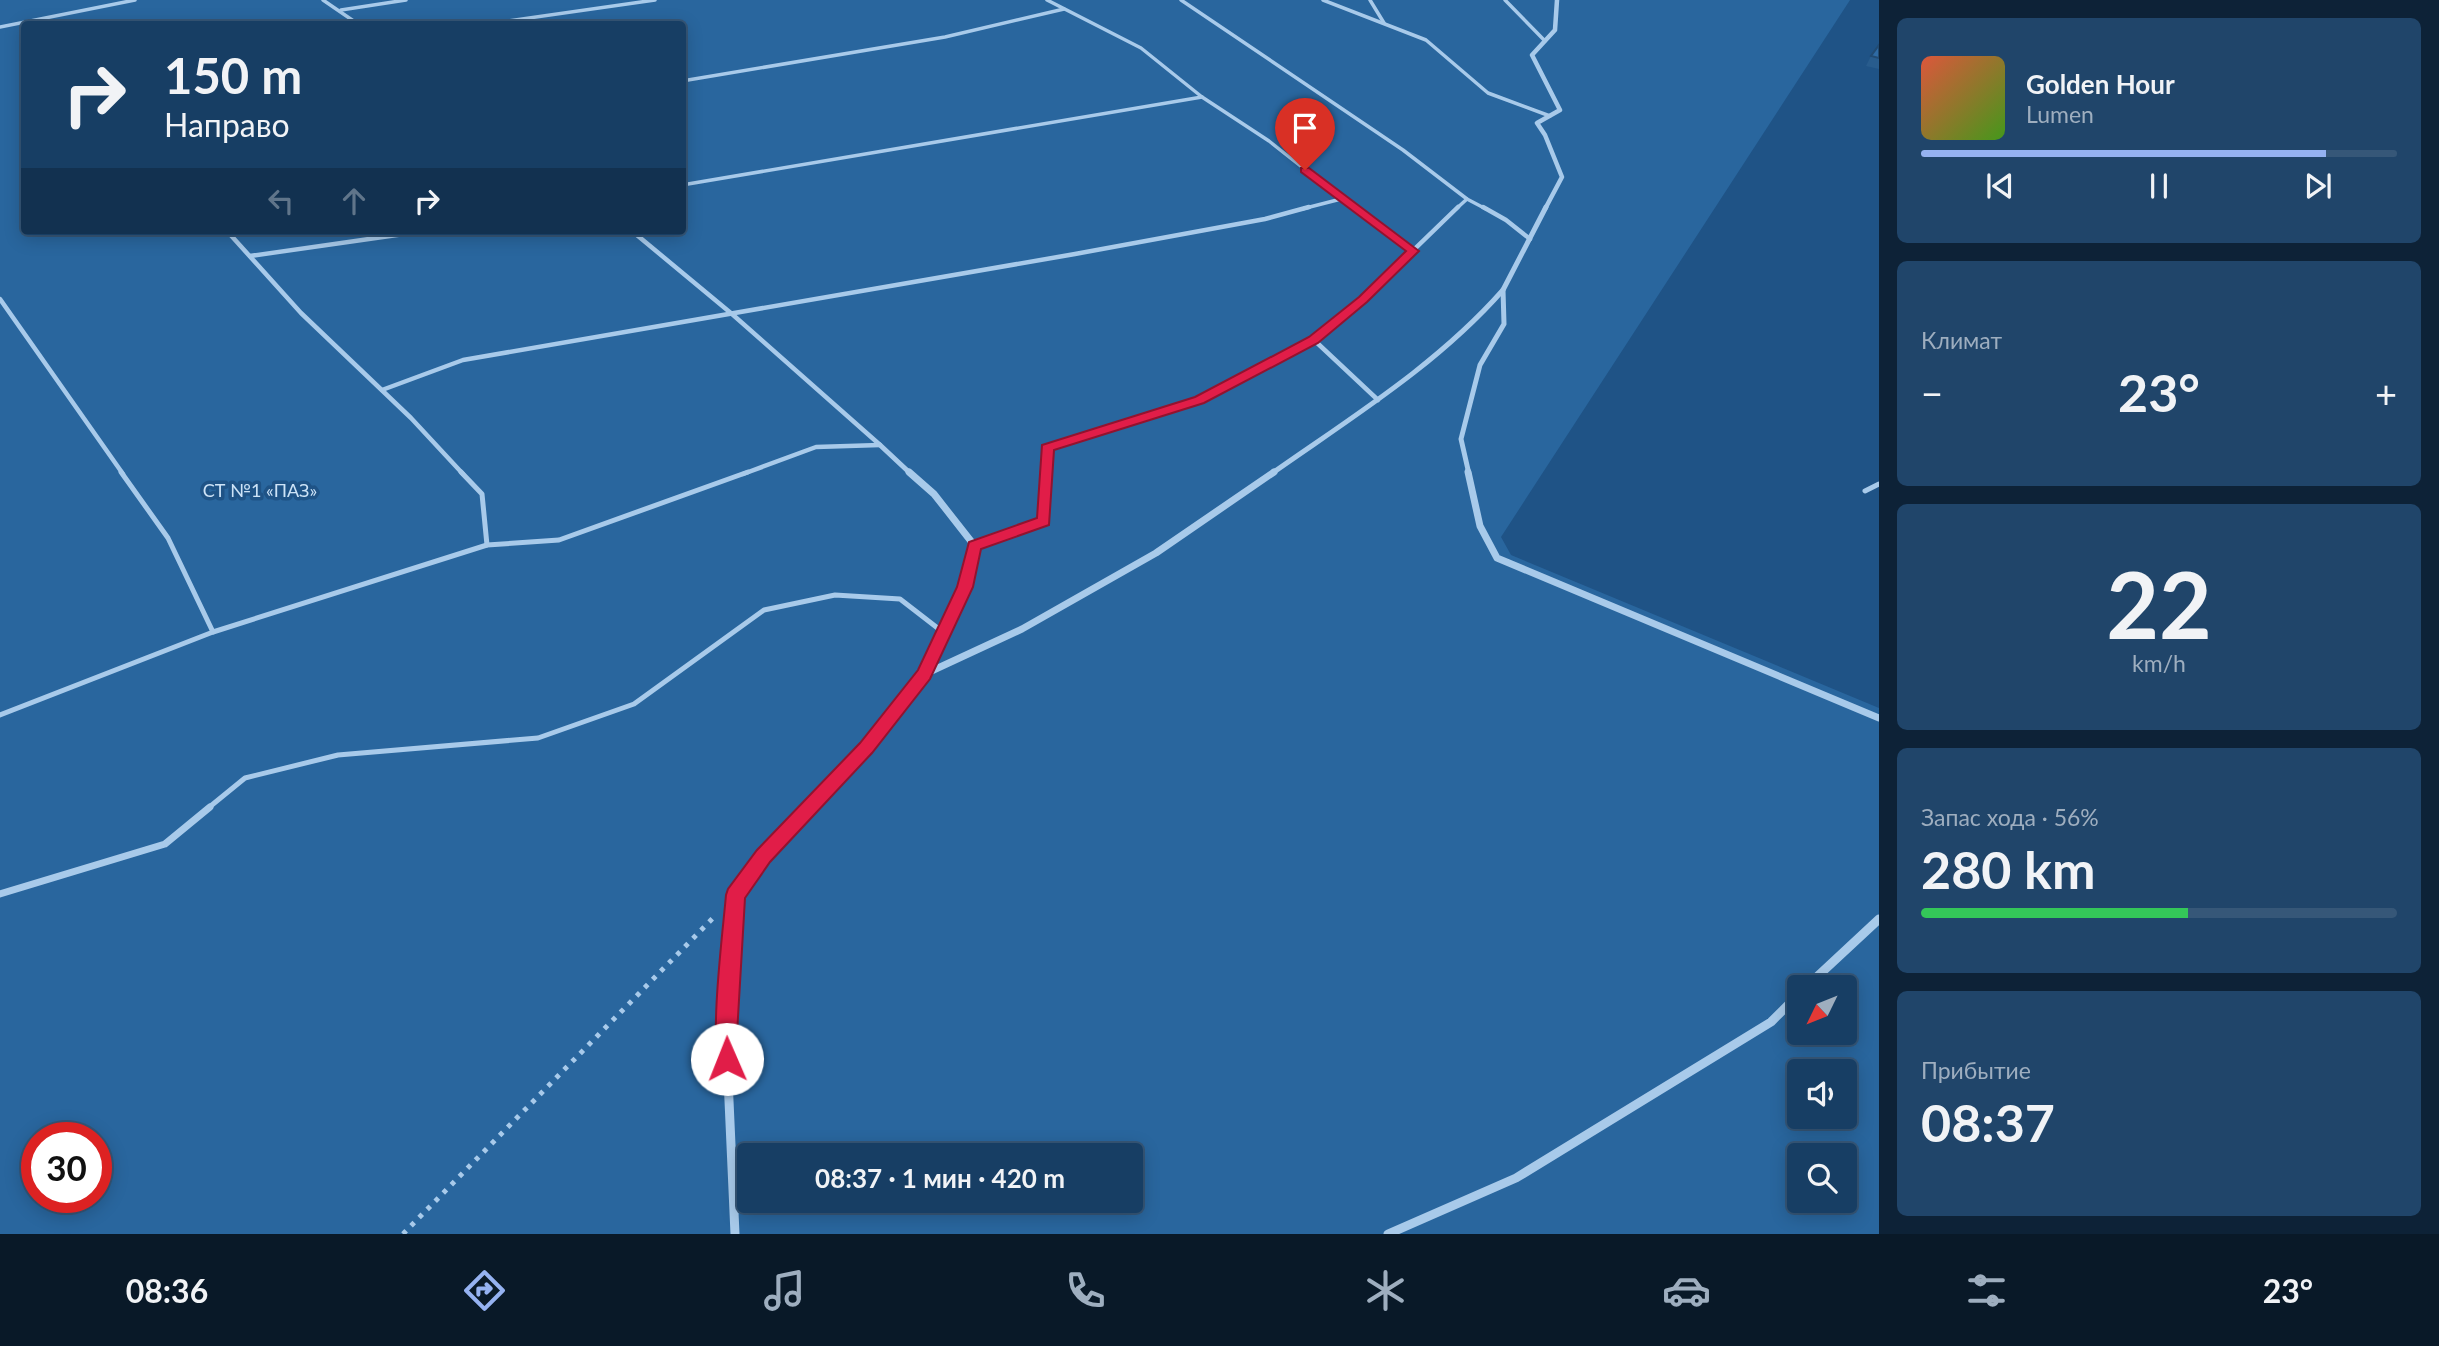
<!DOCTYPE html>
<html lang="ru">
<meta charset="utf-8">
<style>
:root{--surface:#173e64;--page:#20456a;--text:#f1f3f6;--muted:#9eaebf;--line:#365778;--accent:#95b2f1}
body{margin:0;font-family:Lato,sans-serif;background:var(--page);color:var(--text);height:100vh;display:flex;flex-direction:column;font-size:26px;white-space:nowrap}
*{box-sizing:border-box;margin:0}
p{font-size:23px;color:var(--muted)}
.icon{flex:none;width:38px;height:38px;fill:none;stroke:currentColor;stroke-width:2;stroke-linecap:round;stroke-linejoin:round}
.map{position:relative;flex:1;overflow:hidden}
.panel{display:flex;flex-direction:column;gap:18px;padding:18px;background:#0d2237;width:560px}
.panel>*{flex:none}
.hud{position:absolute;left:21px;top:21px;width:665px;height:214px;border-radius:7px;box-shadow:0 4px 18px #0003,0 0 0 2px var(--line);background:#173e64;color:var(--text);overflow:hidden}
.needle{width:46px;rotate:227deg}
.controls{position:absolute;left:1787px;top:975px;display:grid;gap:14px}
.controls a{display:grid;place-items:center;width:70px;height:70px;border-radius:7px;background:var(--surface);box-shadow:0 4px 18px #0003,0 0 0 2px var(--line);font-size:35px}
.speed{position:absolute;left:21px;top:1122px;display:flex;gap:14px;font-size:35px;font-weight:700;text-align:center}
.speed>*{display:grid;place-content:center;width:91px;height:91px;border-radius:50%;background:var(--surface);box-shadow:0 4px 18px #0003,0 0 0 2px var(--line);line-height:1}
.speed .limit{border:10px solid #d22;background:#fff;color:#111}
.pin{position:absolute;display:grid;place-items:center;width:60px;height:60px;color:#fff;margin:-72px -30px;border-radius:50% 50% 50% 0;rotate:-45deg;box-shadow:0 0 7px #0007}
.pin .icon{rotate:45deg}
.me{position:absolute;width:77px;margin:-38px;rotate:359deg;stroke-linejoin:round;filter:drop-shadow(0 0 5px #0008)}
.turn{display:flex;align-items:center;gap:24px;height:147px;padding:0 28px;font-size:32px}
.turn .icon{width:91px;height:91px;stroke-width:2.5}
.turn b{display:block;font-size:49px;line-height:60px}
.lanes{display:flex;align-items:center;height:66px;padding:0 28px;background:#0003;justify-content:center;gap:35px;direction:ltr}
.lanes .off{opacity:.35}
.big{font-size:52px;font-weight:700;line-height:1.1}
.panel .card{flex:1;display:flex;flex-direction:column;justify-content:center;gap:10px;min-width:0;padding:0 24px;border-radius:10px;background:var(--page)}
.panel .dial{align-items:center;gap:0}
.dial b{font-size:91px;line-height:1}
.song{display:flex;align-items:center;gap:21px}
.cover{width:84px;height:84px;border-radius:10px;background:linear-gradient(135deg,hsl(10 70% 55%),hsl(100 70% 35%))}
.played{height:7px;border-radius:4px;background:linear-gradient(90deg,var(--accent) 85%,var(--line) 85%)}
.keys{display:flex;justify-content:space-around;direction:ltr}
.heat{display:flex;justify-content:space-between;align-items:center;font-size:38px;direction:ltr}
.charge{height:10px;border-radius:5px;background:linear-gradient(90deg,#34c759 56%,var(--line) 0)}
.trip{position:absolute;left:737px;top:1143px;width:406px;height:70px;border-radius:7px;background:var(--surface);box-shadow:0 4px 18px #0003,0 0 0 2px var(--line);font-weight:700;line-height:70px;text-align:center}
.tabs{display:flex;height:112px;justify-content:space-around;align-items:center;background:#091928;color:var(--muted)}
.tabs .icon{width:49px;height:49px}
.tabs .active{color:var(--accent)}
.tabs b{font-size:32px;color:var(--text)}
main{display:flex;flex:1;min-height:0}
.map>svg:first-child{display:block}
</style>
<main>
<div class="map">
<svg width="1879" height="1234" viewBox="0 0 1879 1234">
<rect width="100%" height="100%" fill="#1f5386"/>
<!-- green -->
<path fill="#29669e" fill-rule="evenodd" d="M0,0H1850L1501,537L1511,555L1879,708V1234H0ZM24,24H682V231H24ZM1799,987H1844V1032H1799ZM1799,1071H1844V1116H1799ZM37,1138H96V1197H37ZM749,1155H1130V1200H749ZM1799,1155H1844V1200H1799Z"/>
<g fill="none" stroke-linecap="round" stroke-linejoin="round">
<!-- path -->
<polyline stroke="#a8caea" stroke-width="5" stroke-dasharray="4.5 7" stroke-linecap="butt" points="403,1234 716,915"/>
<!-- lane-far3 -->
<g stroke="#a8caea" stroke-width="3.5">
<polyline points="323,0 358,24"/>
<polyline points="1047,0 1141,48 1202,97 1269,141 1355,209"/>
<polyline points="1181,0 1403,150 1467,199 1486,209"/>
<polyline points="1323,0 1426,40 1488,93 1550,116"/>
<polyline points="1370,0 1384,23"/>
<polyline points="1505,0 1545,41"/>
<polyline points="341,10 406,0"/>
<polyline points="487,24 655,0"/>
<polyline points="0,27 135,0"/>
<polyline points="682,81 945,37 1064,9"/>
<polyline points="682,185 1202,97"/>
<polyline points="1302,209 1341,199"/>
<polyline points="1456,209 1467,199"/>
</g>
<!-- lane-far2 -->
<g stroke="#a8caea" stroke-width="4.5">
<polyline points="1353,207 1414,251"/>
<polyline points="1483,207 1506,220 1530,239"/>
<polyline points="227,231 301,313 411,418 463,474"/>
<polyline points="632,231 732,314 879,444"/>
<polyline points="250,256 425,231"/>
<polyline points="0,299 123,474"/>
<polyline points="1314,340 1378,400"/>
<polyline points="382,390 463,360 1075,254 1265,219 1309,207"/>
<polyline points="743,474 816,447 880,445"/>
<polyline points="1046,474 1047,448 1200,400 1314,340 1363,299 1458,207"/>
</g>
<!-- lane-far1 -->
<g stroke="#a8caea" stroke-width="5">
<polyline points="121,472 168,538 213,632"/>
<polyline points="461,472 482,494 487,545"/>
<polyline points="1865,491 1879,484"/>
<polyline points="974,545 1044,521 1046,472"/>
<polyline points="0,715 213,632 487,545 559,540 748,472"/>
<polyline points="207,809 245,778 338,755 538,738 634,704 764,610 835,595 900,599 944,633"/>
</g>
<!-- lane -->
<polyline stroke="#a8caea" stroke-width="7" points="0,894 165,844 210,807"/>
<!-- street-far3 -->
<polyline stroke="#a8caea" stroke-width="4.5" points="1545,209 1562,177 1545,135 1537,123 1560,110 1532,55 1555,30 1557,0"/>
<!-- street-far2 -->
<g stroke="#a8caea" stroke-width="5">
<polyline points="880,445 911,474"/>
<path d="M1271,474C1352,417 1437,365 1503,290"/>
<polyline points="1469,474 1461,439 1480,365 1504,324 1503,290 1546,207"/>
</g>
<!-- street-far1 -->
<g stroke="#a8caea" stroke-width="7">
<polyline points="1468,472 1480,526 1497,558 1879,718"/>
<polyline points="925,674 1022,629 1156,553 1274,472"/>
<polyline points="808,809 866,748 925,674 965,587 974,545 934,494 909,472"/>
</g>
<!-- street -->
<g stroke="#a8caea" stroke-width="9">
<polyline points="1806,987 1879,919"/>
<polyline points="735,1234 726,1034 735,895 763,856 809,807"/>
<polyline points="1388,1234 1516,1178 1771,1022 1799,994"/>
</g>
</g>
<!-- wall -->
<polygon fill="#285c8d" points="1879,45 1879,69 1866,66 1871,56"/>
<!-- building -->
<polygon fill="#2f6ba4" stroke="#214b73" stroke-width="2" points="1879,45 1879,58 1871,56"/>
<!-- route -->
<path fill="#e11d48" stroke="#92132f" stroke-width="2" d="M1301,168H1309L1419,251L1367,302L1318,343L1204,403L1054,450L1049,525L981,549L973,587L930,679L872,753L770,862L745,898L737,1034L738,1059L735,1066L727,1069L720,1066C709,1040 723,930 726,895L728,889L757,850L860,743L918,670L957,587L969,542L1037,518L1042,445L1195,397L1309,337L1359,297L1406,251L1301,172Z"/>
<g text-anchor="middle" stroke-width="7" stroke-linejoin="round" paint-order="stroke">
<!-- park labels -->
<g font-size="18" fill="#cde3f7" stroke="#1f5386">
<text x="260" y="497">СТ №1 «ПАЗ»</text>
</g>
</g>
</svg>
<div class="controls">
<a><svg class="needle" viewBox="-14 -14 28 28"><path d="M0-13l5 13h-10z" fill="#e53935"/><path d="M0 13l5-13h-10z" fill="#9eaebf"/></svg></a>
<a><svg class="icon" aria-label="sound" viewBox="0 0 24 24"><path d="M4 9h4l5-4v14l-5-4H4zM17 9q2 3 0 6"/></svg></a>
<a><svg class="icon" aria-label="search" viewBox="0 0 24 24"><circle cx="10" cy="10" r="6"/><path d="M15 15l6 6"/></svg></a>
</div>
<div class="speed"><div class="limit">30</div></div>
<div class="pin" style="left:1305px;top:170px;background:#d93025"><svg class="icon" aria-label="arrive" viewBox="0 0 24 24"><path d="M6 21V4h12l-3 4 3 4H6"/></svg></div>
<svg class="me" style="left:727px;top:1059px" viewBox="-20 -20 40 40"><circle r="19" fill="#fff"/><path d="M0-13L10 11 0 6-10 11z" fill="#e11d48"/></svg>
<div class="trip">08:37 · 1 мин · 420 m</div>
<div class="hud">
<div class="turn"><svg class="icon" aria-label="right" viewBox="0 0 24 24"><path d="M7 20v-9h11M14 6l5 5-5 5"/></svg><div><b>150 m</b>Направо</div></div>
<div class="lanes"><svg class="icon off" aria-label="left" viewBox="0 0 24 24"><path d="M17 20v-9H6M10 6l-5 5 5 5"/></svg><svg class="icon off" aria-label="ahead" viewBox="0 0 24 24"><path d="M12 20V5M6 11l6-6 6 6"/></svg><svg class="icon" aria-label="right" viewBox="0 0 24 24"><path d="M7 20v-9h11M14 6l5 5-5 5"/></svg></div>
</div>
</div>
<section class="panel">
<div class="card">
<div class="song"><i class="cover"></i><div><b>Golden Hour</b><p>Lumen</p></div></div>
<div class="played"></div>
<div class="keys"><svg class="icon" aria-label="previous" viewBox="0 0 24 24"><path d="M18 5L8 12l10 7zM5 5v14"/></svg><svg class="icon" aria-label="pause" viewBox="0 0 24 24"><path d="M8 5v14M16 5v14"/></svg><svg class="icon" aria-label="next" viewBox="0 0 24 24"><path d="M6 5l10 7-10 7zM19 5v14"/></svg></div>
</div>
<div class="card"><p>Климат</p>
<div class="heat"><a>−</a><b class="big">23°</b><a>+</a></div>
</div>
<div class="card dial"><b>22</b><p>km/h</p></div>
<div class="card"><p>Запас хода · 56%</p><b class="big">280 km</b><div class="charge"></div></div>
<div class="card"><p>Прибытие</p><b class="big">08:37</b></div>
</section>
</main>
<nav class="tabs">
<b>08:36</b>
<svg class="icon active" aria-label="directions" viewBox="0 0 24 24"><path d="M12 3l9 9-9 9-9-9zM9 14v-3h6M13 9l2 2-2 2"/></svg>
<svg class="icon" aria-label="music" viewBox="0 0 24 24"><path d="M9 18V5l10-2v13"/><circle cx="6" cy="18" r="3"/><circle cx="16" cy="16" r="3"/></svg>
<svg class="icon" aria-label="phone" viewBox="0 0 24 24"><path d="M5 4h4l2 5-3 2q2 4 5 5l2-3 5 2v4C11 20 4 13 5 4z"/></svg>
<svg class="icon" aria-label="climate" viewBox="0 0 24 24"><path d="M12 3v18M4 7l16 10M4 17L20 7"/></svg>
<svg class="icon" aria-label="car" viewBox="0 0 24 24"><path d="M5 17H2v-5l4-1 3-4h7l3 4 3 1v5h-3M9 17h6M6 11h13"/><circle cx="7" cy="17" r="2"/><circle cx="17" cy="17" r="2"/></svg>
<svg class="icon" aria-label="filters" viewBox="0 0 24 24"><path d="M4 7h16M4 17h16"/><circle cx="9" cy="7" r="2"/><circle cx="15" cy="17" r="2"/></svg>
<b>23°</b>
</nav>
